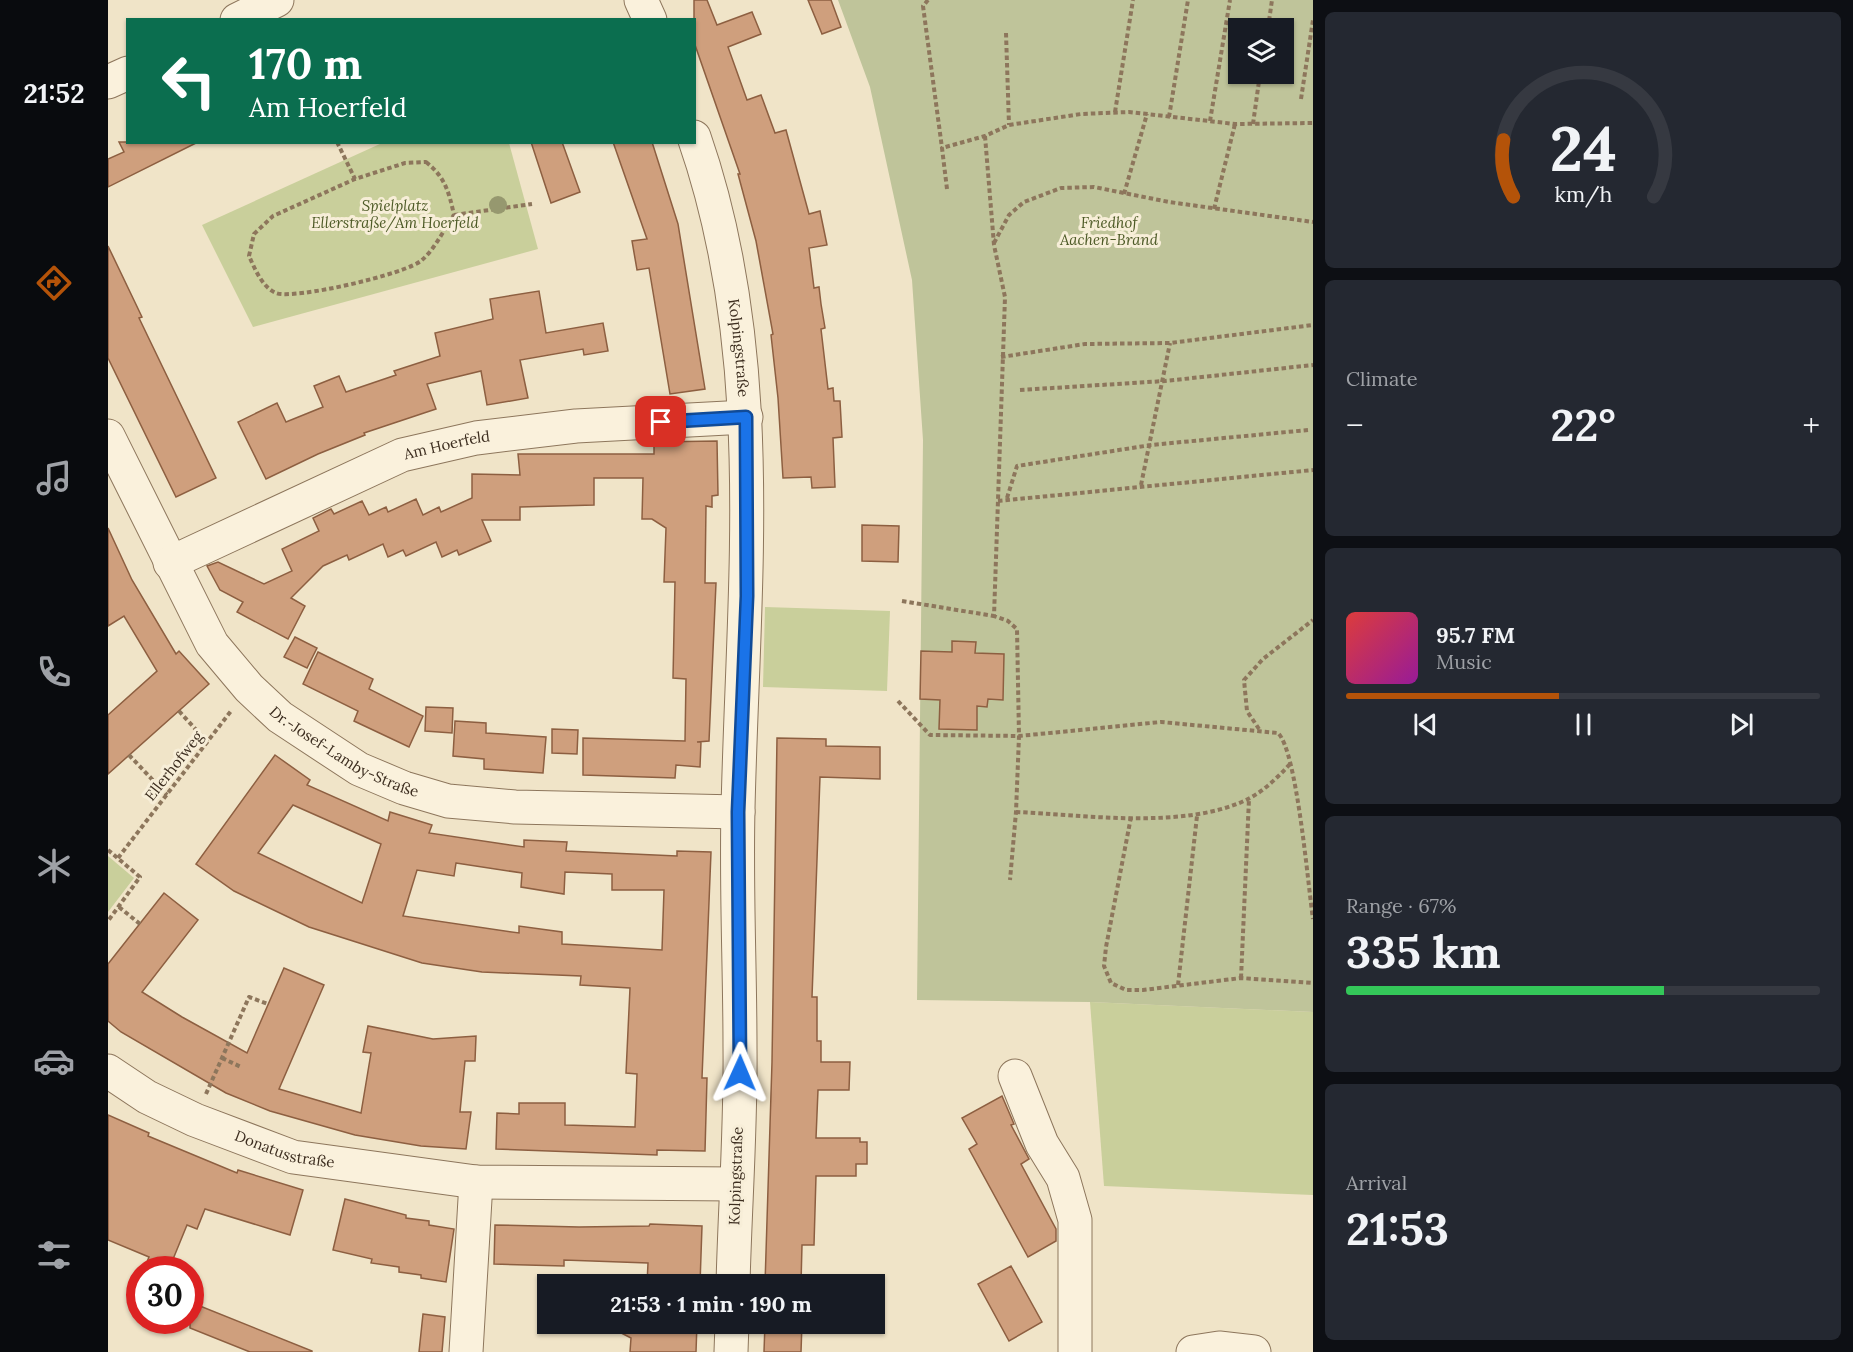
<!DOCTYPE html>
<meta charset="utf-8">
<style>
:root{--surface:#171b24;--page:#242831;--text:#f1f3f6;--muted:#9ea1a6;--line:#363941;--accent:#b45309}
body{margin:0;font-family:Lora,serif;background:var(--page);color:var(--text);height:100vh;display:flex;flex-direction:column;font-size:22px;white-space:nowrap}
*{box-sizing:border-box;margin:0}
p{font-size:20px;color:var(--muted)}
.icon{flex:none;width:33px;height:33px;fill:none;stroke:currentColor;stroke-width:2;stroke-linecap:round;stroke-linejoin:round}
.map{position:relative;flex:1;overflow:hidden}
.details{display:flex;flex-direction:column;gap:12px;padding:12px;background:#0d0f14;width:540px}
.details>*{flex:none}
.banner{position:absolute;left:18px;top:18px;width:570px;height:126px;border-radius:0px;box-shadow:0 2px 4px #0004;background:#0b6e4f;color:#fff;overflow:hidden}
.fabs{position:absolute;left:1120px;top:18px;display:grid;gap:12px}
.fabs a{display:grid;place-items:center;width:66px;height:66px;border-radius:0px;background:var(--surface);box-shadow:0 2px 4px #0004;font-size:30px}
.speed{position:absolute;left:18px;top:1256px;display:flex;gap:12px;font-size:30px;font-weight:700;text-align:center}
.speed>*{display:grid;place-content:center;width:78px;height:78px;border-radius:50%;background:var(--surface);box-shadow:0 2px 4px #0004;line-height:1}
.speed .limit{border:9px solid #d22;background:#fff;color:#111}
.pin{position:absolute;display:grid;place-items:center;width:51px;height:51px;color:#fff;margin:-26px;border-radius:12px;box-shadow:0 3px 9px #0006}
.me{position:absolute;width:66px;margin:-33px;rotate:1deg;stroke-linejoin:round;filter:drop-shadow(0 0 4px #0008)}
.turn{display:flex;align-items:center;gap:21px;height:126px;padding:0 24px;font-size:27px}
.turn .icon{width:78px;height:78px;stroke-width:2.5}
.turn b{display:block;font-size:42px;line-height:51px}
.big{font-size:45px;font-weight:700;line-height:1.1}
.details .widget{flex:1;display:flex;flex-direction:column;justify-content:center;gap:9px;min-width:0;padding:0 21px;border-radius:9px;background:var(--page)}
.details .dial{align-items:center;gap:0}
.dial svg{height:156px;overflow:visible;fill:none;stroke:var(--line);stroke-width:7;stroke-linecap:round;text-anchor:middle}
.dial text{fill:var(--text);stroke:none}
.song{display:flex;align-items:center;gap:18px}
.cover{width:72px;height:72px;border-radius:9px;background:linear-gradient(135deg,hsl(0 70% 55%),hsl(300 70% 35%))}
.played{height:6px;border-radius:3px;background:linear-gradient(90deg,var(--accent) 45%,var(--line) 45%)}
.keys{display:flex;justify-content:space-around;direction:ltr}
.heat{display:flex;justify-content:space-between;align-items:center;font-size:33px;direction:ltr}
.charge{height:9px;border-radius:4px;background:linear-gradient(90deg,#34c759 67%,var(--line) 0)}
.trip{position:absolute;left:429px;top:1274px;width:348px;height:60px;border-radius:0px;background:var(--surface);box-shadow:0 2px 4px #0004;font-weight:700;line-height:60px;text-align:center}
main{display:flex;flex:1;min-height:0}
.tab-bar{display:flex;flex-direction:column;width:108px;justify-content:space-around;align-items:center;background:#090b0e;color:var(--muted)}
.tab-bar .icon{width:42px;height:42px}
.tab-bar .selected{color:var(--accent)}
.tab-bar b{font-size:27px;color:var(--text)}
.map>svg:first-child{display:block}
</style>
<main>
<nav class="tab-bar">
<b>21:52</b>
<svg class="icon selected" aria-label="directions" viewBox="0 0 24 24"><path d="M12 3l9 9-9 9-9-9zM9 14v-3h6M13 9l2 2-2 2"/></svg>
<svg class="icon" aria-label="music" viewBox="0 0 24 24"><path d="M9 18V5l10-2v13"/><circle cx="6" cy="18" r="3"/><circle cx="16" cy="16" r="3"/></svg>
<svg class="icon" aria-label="phone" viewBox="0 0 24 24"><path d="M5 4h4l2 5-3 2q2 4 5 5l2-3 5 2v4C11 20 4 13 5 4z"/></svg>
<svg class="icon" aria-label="climate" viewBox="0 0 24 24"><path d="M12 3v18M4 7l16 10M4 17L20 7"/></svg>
<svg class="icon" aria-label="car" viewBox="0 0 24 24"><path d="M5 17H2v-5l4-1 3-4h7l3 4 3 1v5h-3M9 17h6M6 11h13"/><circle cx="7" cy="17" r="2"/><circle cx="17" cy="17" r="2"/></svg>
<svg class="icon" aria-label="filters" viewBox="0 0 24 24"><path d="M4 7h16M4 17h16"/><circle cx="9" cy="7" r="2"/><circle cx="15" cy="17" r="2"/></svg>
</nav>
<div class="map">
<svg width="1205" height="1352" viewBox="0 0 1205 1352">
<rect width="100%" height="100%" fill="#f0e4c8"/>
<!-- green -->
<g fill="#c9cf9b">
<polygon points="274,143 401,143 430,249 145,327 94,225"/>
<polygon points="657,607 782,611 779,691 655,687"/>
<polygon points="0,856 26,878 0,912"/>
<polygon points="982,1002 1205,1012 1205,1195 996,1186"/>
</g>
<!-- cemetery -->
<path fill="#bfc49a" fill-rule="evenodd" d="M730,0H1205V1012L982,1002L809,1000L815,440L804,280L762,87ZM1131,28H1176V74H1131Z"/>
<!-- building -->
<g fill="#cf9f7d" stroke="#8d5f41" stroke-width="1.5" fill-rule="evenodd">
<polygon points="586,0 599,0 609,25 644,12 653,34 620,47 639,100 653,95 667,133 678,130 701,214 712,211 719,245 701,248 706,288 711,287 713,304 717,328 713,329 720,389 725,388 726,401 732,401 734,437 725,438 727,487 704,488 703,477 675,478 670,398 663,335 665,334 648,241 630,174 632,174 586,42"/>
<polygon points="700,0 723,0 733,27 714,34"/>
<polygon points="11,142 90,142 0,187 0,159 16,152"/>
<polygon points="423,142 454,142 472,192 443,203"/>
<polygon points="505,142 544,142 570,224 597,389 562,394 541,268 529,270 524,241 539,239"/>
<polygon points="0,246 34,317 31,318 108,478 68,497 0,358"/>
<polygon points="431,291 438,333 495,323 500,351 476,355 475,349 412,360 420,398 379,405 373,371 319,384 328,409 256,433 257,435 210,454 158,479 130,422 169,403 178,422 215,407 206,386 231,376 238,392 288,375 286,371 332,356 327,333 385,319 382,299"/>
<polygon points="609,441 610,495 604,496 604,507 598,506 597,583 608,583 601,741 589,742 593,742 592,767 568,765 567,778 475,775 475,738 577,741 578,679 565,678 567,582 556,582 558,528 544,519 534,519 535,478 486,478 486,505 412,507 412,520 374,520 383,541 351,555 349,550 334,557 328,542 298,556 295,550 280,557 275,544 241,560 239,555 215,566 183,598 197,606 180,639 129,612 135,602 112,590 99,566 110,562 156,584 184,571 174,549 211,531 205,518 223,509 226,514 254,501 261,515 278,507 280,512 308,499 315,515 331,507 333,512 364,498 364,474 412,475 410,454 546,454 546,442"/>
<polygon points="754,525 791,526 790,562 754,561"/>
<polygon points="0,528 24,580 68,654 71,651 101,684 0,774 0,715 49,671 16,616 0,626"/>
<polygon points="187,637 209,648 199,668 176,657"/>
<polygon points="844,641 868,642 867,653 896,654 895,700 880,699 879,707 869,706 869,730 831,729 832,700 812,699 813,651 844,652"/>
<polygon points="210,652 265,679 261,689 315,716 301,747 246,721 250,711 195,684"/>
<polygon points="318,707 345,708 344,733 317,731"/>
<polygon points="347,721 378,723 378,733 438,737 435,773 376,769 376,759 345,756"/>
<polygon points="444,729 470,730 469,754 444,753"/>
<polygon points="669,738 718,739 718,746 772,747 772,779 712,777 704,997 709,997 709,1041 713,1041 713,1062 742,1062 741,1090 710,1090 708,1138 752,1138 752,1142 759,1142 759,1164 748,1164 748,1176 708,1176 706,1245 694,1245 693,1284 657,1284 664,1062"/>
<path d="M167,755L202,780L199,785L280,821L282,812L324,825L321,833L416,847V840L459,842L458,851L569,856V851L603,852L594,1078H599L597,1151L549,1150V1155L388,1149L389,1113L411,1114V1103H457V1125L527,1127L529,1074L518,1073L522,988L472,985L473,976L374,972L314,963L201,927L126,891L88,864ZM185,805L273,844L254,903L150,853ZM348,863L414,873L413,887L456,894L457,872L504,874V890H556L554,950L454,944V932L411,926V933L295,916L309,870L346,876Z"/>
<polygon points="56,893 90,920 34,992 74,1017 139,1053 176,968 216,985 171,1089 253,1113 263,1053 255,1052 260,1026 325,1039 368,1036 367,1061 357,1061 352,1112 363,1112 358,1149 313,1146 247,1135 162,1111 118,1093 13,1032 0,1021 0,964"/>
<polygon points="894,1096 906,1124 903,1125 921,1159 913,1164 948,1229 948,1241 920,1257 861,1149 869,1144 854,1118"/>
<polygon points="0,1115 41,1133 40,1136 129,1173 130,1170 195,1190 182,1235 97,1209 89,1229 79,1225 61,1269 36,1269 41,1257 0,1240"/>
<polygon points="237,1199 298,1215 298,1218 321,1221 321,1225 346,1229 338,1282 313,1278 313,1275 291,1272 291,1267 263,1263 264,1259 225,1250"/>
<polygon points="542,1224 594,1226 592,1284 539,1284 540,1263 456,1260 456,1266 386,1264 387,1225 471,1227 541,1226"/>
<polygon points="903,1266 934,1322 901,1341 870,1284"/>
<polygon points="82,1302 204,1351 204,1352 142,1352 82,1328"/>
<polygon points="315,1314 337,1317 334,1352 311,1352"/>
<polygon points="494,1323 589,1323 588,1352 522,1352 523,1338"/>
<polygon points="657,1323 694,1323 693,1352 656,1352"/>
</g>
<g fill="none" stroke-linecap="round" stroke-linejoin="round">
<defs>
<g id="minor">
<polyline points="533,0 542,20"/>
<polyline points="129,20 169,0"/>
<polyline points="0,82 20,73"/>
<path id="s1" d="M586,137C662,355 635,584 630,809C628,888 632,968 632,1047C633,1126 627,1205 625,1284"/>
<path id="s2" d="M0,436L104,644L141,688L172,717L251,769L296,788L340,801L407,807L630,812"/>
<path id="s3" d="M62,563L294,455L368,438L468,426L638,417"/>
<path id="s4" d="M0,1071L39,1097L87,1120L185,1157L368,1182L628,1184"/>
<polyline points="907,1076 934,1144 955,1178 967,1220 967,1352"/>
<polyline points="358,1352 368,1182"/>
<polyline points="623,1352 624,1323"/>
<polyline points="1085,1352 1111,1348 1146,1352"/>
</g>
</defs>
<!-- minor casing -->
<use href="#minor" stroke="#8d765c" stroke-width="35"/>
<!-- path -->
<g stroke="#8d765c" stroke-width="4" stroke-dasharray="4.5 3" stroke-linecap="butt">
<polyline points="820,0 815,6 834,148"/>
<polyline points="1160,28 1164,0"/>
<polyline points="898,33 901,125"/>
<polyline points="1193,99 1205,20"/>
<polyline points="1007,112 1025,0"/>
<polyline points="1061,117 1080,0"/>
<polyline points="1102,121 1122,0"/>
<polyline points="1145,124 1152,74"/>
<polyline points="877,136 886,245 897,297 886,616 900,621 909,629 911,736 908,812 902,880"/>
<polyline points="229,142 247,179"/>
<path d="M318,162C337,177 341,192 346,215C336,229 327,249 314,260C299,274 186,300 168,293C154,287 147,269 141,256L146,234L165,216L247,179L297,163Z"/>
<polyline points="839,189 834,148 877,136 901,125 973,114 1021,112 1127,124 1205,123"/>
<polyline points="1016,194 1039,114"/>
<polyline points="1106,209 1127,124"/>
<polyline points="346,215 424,204"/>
<polyline points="886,243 901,215 916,202 953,188 986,187 1061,202 1205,222"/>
<polyline points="893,357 977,344 1062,343 1205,325"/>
<polyline points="912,390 1057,381 1205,365"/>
<polyline points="1033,485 1062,343"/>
<polyline points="899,498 909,466 1043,445 1200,430"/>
<polyline points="890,501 1205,470"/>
<polyline points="794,601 886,616"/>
<path d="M790,701L822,735L911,736L1053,722L1170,733C1189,751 1200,886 1205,919"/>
<polyline points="71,711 100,743"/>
<polyline points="1151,729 1139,711 1136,680 1155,659 1205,620"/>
<polyline points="21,755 59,795"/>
<path d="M908,812C977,815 1078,830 1140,799C1156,791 1170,777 1182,764"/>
<polyline points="1023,817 998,947 996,966 1003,983 1018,990 1035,990 1133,978 1205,983"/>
<polyline points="0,850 32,877 0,921"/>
<polyline points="10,858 123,711"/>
<polyline points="11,907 32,924"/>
<polyline points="1133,978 1141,799"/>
<polyline points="1070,985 1089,816"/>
<polyline points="114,1058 133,1067"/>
<polyline points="98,1094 141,997 160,1004"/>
</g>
<!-- minor -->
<use href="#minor" stroke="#faf1dc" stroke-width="33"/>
</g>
<!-- trees -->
<circle fill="#96986f" cx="390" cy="205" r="9"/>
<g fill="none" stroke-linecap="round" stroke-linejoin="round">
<defs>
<polyline id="route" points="553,422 638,417 639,596 630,812 632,1073"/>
</defs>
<!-- route casing -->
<use href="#route" stroke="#114b97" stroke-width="15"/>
<!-- route -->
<use href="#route" stroke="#1a73e8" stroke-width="10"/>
</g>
<g text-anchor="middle" stroke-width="6" stroke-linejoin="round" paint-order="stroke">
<!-- park labels -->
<g font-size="15" font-style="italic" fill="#4d5a26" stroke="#f7eed8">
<text x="287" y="211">Spielplatz<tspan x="287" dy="17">Ellerstraße/Am Hoerfeld</tspan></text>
<text x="1001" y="228">Friedhof<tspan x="1001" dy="17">Aachen-Brand</tspan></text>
</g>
<!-- street labels -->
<g font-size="15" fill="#3d2e20" stroke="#f7eed8">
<text dy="5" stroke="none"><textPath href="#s1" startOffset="216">Kolpingstraße</textPath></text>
<text dy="5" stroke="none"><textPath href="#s3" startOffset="302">Am Hoerfeld</textPath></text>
<text dy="5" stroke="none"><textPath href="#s2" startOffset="406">Dr.-Josef-Lamby-Straße</textPath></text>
<text transform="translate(66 766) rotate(-52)" y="5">Ellerhofweg</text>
<text dy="5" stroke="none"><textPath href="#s4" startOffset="195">Donatusstraße</textPath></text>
<text transform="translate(628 1176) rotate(-88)" y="5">Kolpingstraße</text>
</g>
</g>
</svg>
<div class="fabs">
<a><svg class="icon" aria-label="layers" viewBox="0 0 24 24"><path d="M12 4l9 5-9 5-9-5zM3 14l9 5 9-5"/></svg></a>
</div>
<div class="speed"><div class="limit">30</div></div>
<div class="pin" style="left:553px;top:422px;background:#d93025"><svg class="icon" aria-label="arrive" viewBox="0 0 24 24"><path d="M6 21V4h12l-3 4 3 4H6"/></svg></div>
<svg class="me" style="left:632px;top:1073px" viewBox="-20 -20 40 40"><path d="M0-17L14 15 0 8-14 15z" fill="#1a73e8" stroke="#fff" stroke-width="4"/></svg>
<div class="trip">21:53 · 1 min · 190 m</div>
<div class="banner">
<div class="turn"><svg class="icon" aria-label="left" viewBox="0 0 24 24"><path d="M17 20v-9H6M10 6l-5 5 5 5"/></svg><div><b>170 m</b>Am Hoerfeld</div></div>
</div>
</div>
<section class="details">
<div class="widget dial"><svg viewBox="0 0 100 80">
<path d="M14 69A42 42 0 1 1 86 69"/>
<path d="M14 69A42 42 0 0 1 9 40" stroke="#b45309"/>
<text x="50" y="56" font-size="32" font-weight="700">24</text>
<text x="50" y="72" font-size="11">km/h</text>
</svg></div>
<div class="widget"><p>Climate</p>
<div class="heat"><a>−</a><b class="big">22°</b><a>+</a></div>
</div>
<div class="widget">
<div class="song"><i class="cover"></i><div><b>95.7 FM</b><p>Music</p></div></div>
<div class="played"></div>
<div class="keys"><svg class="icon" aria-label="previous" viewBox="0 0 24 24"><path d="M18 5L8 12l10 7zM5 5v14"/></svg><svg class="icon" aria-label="pause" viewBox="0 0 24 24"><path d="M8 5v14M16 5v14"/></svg><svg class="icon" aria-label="next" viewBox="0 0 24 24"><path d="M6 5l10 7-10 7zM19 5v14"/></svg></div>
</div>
<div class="widget"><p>Range · 67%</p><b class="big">335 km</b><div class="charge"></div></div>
<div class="widget"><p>Arrival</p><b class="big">21:53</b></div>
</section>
</main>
